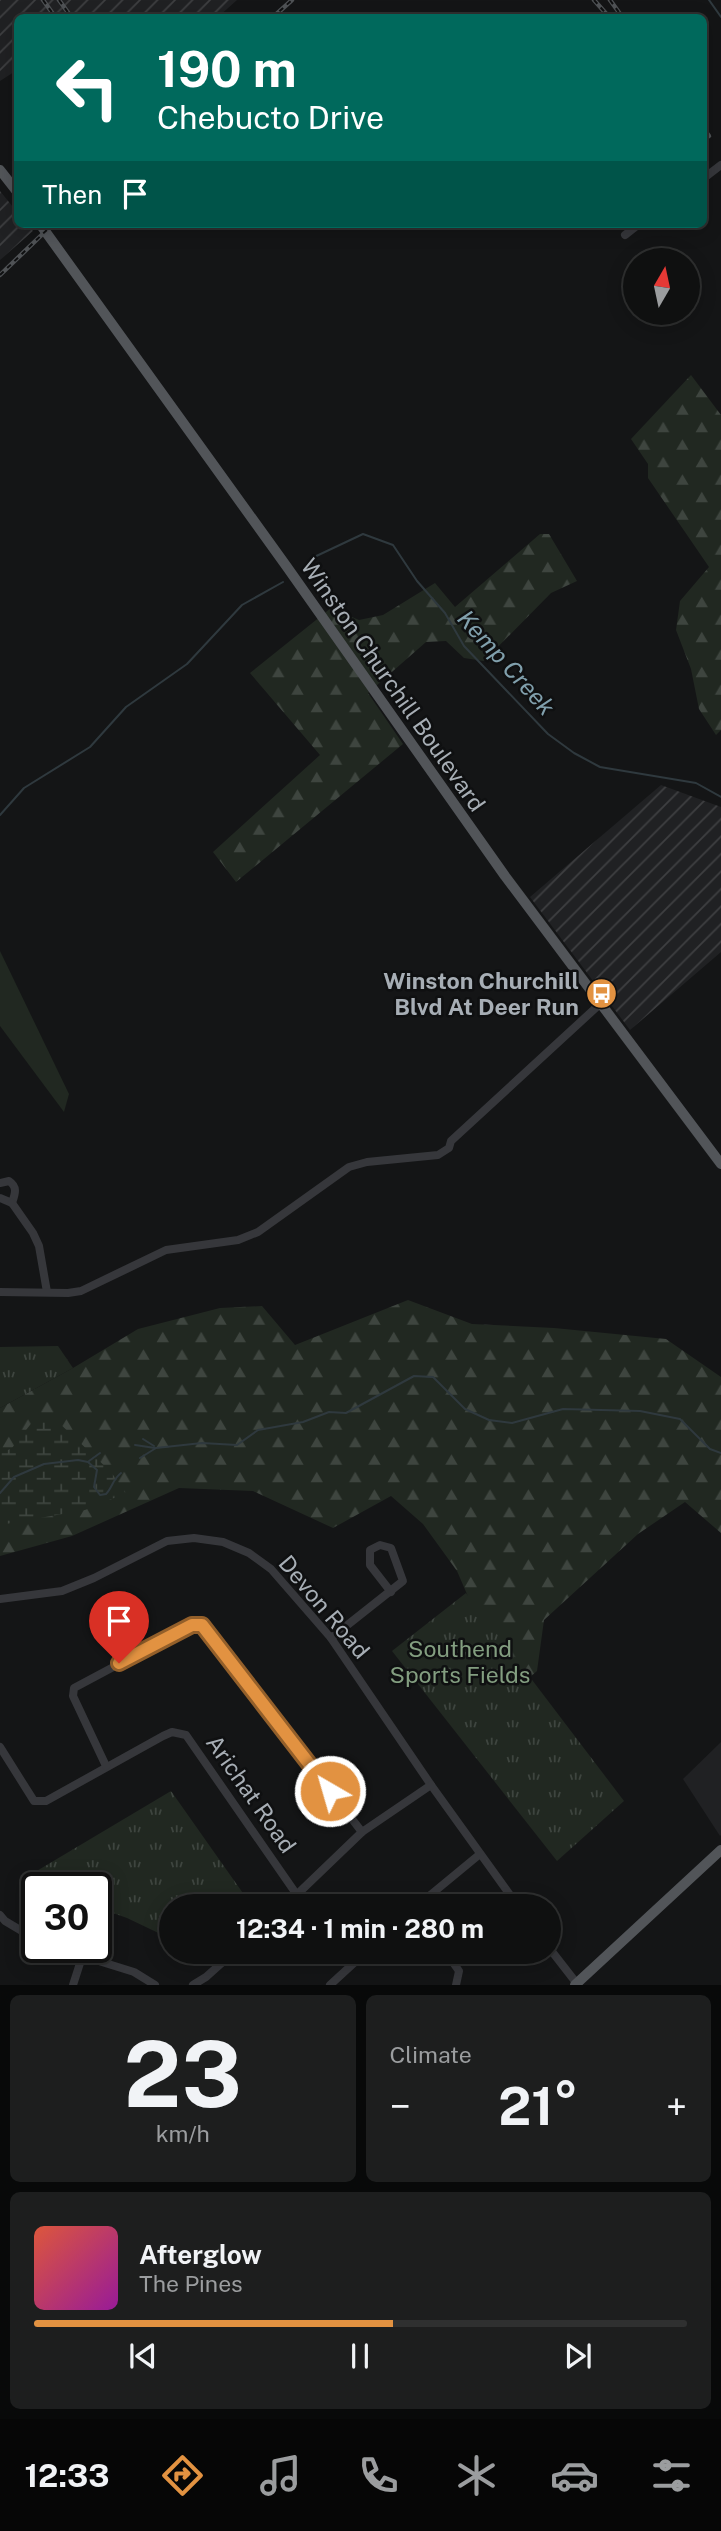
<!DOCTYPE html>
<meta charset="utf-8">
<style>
:root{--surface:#0f1010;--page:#1d1e1e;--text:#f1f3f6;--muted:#9b9d9f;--line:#2f3030;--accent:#e29241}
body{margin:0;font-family:"Public Sans",sans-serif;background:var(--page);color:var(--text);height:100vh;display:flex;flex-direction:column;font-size:26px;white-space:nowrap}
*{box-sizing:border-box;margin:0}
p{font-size:23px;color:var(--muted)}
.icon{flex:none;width:38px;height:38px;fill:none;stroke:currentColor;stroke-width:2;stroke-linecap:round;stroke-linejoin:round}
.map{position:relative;height:1985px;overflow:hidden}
.side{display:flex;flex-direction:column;gap:10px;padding:10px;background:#080909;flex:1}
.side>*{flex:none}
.guide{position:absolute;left:14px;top:14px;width:693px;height:214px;border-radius:10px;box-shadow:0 4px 18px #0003,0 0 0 2px var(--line);background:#00695c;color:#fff;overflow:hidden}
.needle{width:46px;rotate:9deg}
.buttons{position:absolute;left:623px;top:248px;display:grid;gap:14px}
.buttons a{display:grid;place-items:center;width:77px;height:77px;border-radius:50%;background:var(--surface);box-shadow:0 4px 18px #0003,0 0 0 2px var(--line);font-size:35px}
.speed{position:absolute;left:21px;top:1872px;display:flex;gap:14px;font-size:35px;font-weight:700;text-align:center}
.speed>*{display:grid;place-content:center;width:91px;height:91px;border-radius:50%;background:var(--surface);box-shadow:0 4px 18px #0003,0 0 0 2px var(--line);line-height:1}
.speed .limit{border:4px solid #111;border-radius:10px;background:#fff;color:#111}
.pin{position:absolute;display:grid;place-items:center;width:60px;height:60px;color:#fff;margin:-72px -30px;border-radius:50% 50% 50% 0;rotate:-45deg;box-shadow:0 0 7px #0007}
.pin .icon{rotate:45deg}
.me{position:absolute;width:77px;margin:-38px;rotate:322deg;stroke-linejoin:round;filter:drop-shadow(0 0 5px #0008)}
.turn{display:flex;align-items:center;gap:24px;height:147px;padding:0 28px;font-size:32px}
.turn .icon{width:91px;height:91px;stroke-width:2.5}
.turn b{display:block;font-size:49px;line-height:60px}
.then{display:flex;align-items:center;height:66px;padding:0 28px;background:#0003;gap:14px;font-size:26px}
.big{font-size:52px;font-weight:700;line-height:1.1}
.side .widget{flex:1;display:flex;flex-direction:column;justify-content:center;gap:10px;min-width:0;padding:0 24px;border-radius:10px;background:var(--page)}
.side .dial{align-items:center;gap:0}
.dial b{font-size:91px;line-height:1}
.song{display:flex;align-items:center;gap:21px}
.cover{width:84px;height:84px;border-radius:10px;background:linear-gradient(135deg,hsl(10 70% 55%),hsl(300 70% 35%))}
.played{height:7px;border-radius:4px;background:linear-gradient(90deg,var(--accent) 55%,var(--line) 55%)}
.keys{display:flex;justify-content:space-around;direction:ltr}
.heat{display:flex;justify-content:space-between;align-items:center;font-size:38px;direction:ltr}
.side .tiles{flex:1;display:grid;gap:10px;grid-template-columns:1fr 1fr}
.widget:last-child{grid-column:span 2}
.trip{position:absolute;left:159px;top:1894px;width:402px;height:70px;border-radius:35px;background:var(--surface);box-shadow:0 4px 18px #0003,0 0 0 2px var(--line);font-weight:700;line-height:70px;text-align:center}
.dock{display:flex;height:112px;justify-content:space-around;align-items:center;background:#060606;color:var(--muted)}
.dock .icon{width:49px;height:49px}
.dock .on{color:var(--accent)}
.dock b{font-size:32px;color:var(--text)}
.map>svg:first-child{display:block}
</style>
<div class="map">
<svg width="721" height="1985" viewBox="0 0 721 1985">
<defs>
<pattern id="industrial-furrows" width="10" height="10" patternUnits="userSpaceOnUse" patternTransform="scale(1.75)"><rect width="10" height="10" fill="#202123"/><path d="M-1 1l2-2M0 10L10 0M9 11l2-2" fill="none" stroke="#3e3f41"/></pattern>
<pattern id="forest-firs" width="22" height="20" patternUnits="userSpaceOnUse" patternTransform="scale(1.75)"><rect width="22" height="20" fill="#212821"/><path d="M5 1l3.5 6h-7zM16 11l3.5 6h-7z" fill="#3e453f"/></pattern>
<pattern id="wetland-marsh" width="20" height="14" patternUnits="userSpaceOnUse" patternTransform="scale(1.75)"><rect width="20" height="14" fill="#212821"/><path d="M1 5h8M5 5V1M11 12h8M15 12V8" fill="none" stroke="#3e453f"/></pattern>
<pattern id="park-tufts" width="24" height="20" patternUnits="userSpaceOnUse" patternTransform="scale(1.75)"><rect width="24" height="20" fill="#212821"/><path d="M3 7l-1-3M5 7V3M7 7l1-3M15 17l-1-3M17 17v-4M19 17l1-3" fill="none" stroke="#3e453f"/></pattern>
</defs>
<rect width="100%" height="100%" fill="#141516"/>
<!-- built -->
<polygon fill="#202123" points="721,1742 721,1835 720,1836 683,1779"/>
<!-- industrial -->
<g fill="url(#industrial-furrows)">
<polygon points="0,0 237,0 218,17 18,18 17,70 0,81"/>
<polygon points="0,191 17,212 18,224 27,224 33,231 0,260"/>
<polygon points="661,785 721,807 721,952 630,1030 530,897"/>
</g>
<!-- grass -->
<polygon fill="#212821" points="0,951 69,1094 64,1112 0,1026"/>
<!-- forest -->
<g fill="url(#forest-firs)">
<polygon points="691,375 721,415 721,730 716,735 699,709 691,669 676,630 680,601 709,567 648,478 648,464 631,439"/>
<polygon points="540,534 549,534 577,581 551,593 484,661 464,658 446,641 426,642 368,693 403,744 236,882 213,852 320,755 250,673 331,608 359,620 383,615 435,583 455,607"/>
<polygon points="408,1300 472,1324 554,1328 666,1339 721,1377 721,1533 685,1502 638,1534 544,1620 537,1671 529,1678 476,1615 457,1571 423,1524 391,1496 333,1528 253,1491 179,1488 72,1536 0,1556 0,1408 73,1368 138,1329 220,1308 262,1306 295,1345"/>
</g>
<!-- wetland -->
<polygon fill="url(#wetland-marsh)" points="37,1416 57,1421 111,1472 126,1493 85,1510 0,1525 0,1454 12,1448"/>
<!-- park -->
<g fill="url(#park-tufts)">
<polygon points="58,1346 73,1368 0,1408 0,1347"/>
<polygon points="466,1593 624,1801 557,1861 392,1651"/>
<polygon points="171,1791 252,1906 172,1906 171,1939 127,1918 96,1907 96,1888 52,1888 35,1872"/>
</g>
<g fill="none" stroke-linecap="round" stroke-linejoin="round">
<!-- stream -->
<g stroke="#2f393e" stroke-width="2">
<polyline points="709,0 721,17"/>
<polyline points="302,570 310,559 363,534 393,545 417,581 445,613 464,646 548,734 574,753 600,767 696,783 721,797"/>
<polyline points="0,815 24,788 90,747 126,707 187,664 242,605 283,582"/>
<polyline points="143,1439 154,1446"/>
<polyline points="135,1445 155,1448"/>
<polyline points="140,1458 156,1448 202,1443 237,1445 258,1430 303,1422 329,1412 346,1413 414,1376 433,1377 465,1409 489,1420 512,1423 563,1409 640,1411 680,1419 710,1449 721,1453"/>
<polyline points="89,1461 100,1453"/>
<path d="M0,1493L14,1477L44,1464L78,1460L88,1462L97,1470L94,1487L100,1495L106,1494C112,1488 113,1479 121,1473"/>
</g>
<!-- minor -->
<g stroke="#36373b" stroke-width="8">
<polyline points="704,178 721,165"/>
<polyline points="625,235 639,224"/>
<path d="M0,1183L9,1181C18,1187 15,1194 12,1203L0,1198"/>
<polyline points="12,1203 33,1233 39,1246 47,1292"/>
<polyline points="0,1292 68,1293 81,1291 166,1250 238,1240 258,1232 349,1167 367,1162 438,1155 449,1148 451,1141 601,1003"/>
<polyline points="0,1599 62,1591 94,1578 167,1541 194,1538 223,1542 249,1553 271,1569 331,1638 431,1785 518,1906"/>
<polyline points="331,1638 403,1581 391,1548 380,1545 370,1550 370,1565 391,1592"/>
<polyline points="0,1747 34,1801 46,1801 163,1736 172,1732 186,1735 297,1895"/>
<polyline points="106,1766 73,1696 74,1688 192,1625 202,1625 362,1832"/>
<polyline points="285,1906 362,1832 431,1785"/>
<polyline points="417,1906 480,1854"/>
<polyline points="0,1915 5,1921 37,1940"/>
<polyline points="57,1948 134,1972 155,1985"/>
<polyline points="550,1949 578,1985"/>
<polyline points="445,1951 459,1971 456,1985"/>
<polyline points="73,1985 82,1957"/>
<polyline points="193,1985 206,1977 235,1951"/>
<polyline points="330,1985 367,1951"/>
</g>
<!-- major -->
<g stroke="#525559" stroke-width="10">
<polyline points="0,170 18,193"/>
<polyline points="40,224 287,567 505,876 721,1164"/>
<polyline points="575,1985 721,1850"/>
</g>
<defs>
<g id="rail">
<polyline points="43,0 56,18"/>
<polyline points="59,0 72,18"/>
<polyline points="594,0 610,18"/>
<polyline points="610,0 623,18"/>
<polyline points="272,18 292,0"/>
<polyline points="704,129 709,136"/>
<polyline points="0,275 53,224"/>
</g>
</defs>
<!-- rail casing -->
<use href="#rail" stroke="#4f5255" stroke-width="4.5"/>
<!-- rail -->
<use href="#rail" stroke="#0f1011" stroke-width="2" stroke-dasharray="5" stroke-linecap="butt"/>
</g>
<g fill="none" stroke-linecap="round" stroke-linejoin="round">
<defs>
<polyline id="route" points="119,1663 192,1625 202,1625 330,1791"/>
</defs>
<!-- route casing -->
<use href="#route" stroke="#935f2a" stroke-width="18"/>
<!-- route -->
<use href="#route" stroke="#e29241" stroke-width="12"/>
</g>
<!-- icons -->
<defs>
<symbol id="bus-disc" viewBox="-11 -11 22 22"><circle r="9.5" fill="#e29241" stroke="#0f1011"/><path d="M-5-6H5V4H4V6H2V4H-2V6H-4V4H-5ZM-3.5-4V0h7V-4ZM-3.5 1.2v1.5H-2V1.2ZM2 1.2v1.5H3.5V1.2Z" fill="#fff"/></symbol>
</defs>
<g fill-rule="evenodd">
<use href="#bus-disc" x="584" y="976" width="35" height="35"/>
</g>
<g text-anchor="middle" stroke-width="5" stroke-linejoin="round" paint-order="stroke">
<!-- street labels -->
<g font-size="23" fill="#a7aeb5" stroke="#0f1011">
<text transform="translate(393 685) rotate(55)" y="8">Winston Churchill Boulevard</text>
<text transform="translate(324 1607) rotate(50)" y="8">Devon Road</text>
<text transform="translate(251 1794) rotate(55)" y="8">Arichat Road</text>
</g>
<!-- poi labels -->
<g font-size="23" font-weight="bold" fill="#a7aeb5" stroke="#0f1011" text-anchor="end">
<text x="579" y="989">Winston Churchill<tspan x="579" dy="26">Blvd At Deer Run</tspan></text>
</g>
<!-- park labels -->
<g font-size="23" fill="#839e80" stroke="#0f1011">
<text x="460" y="1657">Southend<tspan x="460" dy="26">Sports Fields</tspan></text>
</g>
<!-- water labels -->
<g font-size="24" font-style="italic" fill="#81a0ad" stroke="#0f1011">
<text transform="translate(506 663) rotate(48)" y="8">Kemp Creek</text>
</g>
</g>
</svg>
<div class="buttons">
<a><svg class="needle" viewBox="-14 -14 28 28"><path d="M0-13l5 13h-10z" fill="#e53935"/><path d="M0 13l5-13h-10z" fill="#9b9d9f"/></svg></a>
</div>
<div class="speed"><div class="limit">30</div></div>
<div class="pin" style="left:119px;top:1663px;background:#d93025"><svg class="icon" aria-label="arrive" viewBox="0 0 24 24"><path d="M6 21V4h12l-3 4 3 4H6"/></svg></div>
<svg class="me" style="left:330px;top:1791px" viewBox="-20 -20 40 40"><circle r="17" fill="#e29241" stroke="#fff" stroke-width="3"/><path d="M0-11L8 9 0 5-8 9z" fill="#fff"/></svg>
<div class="trip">12:34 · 1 min · 280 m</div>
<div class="guide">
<div class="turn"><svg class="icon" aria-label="left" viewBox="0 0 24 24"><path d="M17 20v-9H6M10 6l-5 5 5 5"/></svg><div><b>190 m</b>Chebucto Drive</div></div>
<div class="then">Then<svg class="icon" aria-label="arrive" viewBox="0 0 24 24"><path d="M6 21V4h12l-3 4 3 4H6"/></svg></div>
</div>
</div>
<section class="side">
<div class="tiles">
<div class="widget dial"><b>23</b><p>km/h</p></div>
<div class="widget"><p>Climate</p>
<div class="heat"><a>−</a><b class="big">21°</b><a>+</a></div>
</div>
<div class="widget">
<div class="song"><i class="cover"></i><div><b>Afterglow</b><p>The Pines</p></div></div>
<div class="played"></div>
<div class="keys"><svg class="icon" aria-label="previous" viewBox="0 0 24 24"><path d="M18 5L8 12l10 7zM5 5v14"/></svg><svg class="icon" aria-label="pause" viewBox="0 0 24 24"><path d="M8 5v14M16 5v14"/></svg><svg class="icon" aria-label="next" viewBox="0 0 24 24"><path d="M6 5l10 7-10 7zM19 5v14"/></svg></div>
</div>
</div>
</section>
<nav class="dock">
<b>12:33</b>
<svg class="icon on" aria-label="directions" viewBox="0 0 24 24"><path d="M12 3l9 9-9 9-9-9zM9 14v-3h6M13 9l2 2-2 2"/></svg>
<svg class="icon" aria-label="music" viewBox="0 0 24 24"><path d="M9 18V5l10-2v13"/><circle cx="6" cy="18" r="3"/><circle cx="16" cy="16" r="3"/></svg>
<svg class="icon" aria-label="phone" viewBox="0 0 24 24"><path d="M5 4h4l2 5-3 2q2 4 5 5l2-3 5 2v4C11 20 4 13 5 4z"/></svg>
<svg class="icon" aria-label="climate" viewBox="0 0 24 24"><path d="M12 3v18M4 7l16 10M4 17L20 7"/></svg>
<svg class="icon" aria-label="car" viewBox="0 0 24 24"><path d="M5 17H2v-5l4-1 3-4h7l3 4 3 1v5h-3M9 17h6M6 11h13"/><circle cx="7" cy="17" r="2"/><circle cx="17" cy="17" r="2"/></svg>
<svg class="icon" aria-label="filters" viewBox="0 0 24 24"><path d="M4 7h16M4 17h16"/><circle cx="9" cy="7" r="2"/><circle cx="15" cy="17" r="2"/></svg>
</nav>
